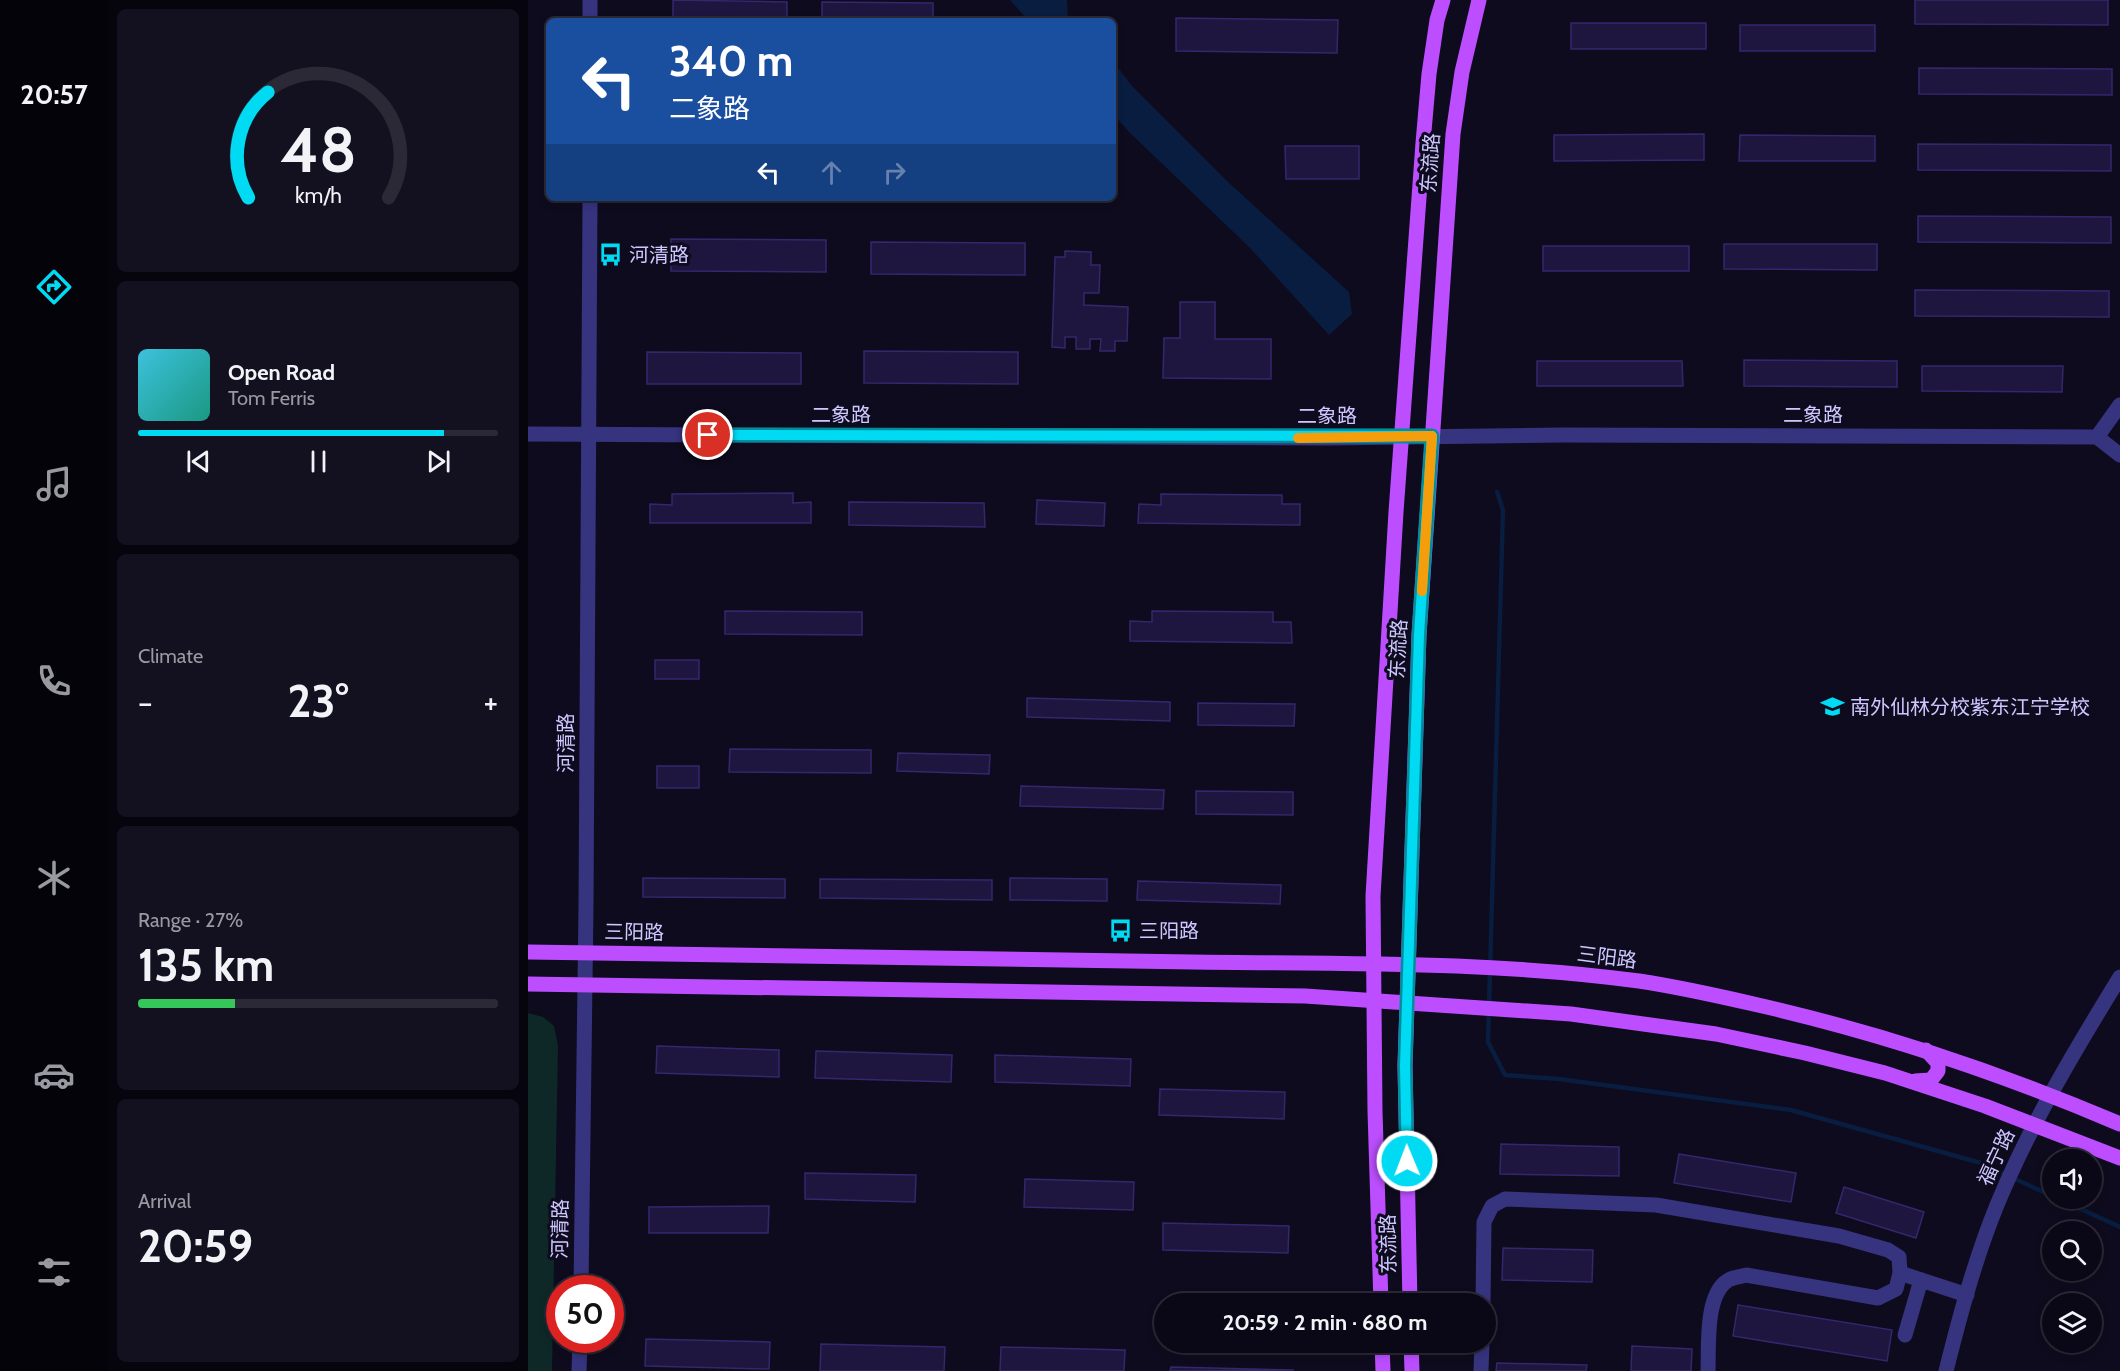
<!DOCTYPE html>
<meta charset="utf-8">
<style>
:root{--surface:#0a0816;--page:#13111f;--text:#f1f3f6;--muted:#999aa1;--line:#2a2935;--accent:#00daf2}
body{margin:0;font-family:Cabin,"Noto Sans SC",sans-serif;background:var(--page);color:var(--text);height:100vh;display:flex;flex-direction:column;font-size:22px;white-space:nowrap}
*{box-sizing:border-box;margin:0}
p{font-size:20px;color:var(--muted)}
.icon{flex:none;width:33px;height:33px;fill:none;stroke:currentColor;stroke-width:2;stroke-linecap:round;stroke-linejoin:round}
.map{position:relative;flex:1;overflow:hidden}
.sheet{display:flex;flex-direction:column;gap:9px;padding:9px;background:#06040c;width:420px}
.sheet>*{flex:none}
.hud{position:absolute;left:18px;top:18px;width:570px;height:183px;border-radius:9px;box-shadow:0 3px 9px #0003,0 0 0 2px var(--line);background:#1a4fa0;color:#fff;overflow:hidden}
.tools{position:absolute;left:1514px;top:1149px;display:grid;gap:12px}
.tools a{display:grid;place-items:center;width:60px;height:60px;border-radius:50%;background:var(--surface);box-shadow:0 3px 9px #0003,0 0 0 2px var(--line);font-size:30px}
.speed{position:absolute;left:18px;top:1275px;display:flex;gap:12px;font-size:30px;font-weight:700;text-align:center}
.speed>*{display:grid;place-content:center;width:78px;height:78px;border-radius:50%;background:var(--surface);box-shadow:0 3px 9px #0003,0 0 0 2px var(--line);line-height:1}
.speed .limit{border:9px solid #d22;background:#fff;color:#111}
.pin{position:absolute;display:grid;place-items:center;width:51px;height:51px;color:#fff;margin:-26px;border:3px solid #fff;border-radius:50%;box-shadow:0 2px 6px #0007}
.me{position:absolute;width:66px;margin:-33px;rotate:359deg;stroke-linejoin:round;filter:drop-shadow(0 0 4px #0008)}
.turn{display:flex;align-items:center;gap:21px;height:126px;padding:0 24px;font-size:27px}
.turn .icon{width:78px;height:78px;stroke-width:2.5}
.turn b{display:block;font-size:42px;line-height:51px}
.lanes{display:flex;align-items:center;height:57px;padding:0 24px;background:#0003;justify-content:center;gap:30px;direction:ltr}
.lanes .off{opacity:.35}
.big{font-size:45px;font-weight:800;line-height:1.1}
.sheet .widget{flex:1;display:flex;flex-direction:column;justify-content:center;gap:9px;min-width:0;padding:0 21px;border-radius:9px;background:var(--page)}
.sheet .dial{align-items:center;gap:0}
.dial svg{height:156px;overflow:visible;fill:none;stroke:var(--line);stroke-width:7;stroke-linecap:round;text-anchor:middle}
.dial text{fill:var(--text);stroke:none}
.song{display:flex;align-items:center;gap:18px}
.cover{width:72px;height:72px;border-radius:9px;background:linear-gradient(135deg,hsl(190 70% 55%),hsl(170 70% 35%))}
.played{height:6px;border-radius:3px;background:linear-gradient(90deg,var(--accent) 85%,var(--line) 85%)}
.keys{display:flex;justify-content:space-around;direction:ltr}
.heat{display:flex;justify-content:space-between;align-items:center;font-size:33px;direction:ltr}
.charge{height:9px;border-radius:4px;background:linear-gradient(90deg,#34c759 27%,var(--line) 0)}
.trip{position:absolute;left:626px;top:1293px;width:342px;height:60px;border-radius:30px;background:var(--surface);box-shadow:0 3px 9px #0003,0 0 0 2px var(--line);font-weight:800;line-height:60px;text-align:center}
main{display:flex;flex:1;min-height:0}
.menu{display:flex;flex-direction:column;width:108px;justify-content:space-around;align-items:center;background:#040309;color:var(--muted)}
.menu .icon{width:42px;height:42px}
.menu .on{color:var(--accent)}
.menu b{font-size:27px;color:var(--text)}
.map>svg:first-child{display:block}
</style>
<main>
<nav class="menu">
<b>20:57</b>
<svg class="icon on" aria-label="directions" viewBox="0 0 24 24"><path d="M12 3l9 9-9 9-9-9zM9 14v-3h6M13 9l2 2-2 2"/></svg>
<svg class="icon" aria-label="music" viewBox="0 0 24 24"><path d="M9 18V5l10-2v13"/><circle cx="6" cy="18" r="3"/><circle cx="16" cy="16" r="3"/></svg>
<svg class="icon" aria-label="phone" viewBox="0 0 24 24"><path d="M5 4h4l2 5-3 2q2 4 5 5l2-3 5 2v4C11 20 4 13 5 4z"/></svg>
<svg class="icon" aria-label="climate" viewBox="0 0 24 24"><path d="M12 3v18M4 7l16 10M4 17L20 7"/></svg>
<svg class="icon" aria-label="car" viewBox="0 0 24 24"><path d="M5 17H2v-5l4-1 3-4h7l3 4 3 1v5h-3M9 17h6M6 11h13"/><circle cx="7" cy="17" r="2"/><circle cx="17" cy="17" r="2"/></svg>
<svg class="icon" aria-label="filters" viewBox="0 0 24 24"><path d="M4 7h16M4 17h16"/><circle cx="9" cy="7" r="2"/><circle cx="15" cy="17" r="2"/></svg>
</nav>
<section class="sheet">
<div class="widget dial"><svg viewBox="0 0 100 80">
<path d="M14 69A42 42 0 1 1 86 69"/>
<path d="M14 69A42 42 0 0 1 24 15" stroke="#00daf2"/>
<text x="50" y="56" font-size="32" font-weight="700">48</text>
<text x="50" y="72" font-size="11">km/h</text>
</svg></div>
<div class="widget">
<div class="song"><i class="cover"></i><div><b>Open Road</b><p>Tom Ferris</p></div></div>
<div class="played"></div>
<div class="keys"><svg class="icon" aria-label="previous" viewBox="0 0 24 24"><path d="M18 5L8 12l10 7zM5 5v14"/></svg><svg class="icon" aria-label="pause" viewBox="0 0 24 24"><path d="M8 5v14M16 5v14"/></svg><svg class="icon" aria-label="next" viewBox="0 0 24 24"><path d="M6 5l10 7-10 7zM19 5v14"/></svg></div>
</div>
<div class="widget"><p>Climate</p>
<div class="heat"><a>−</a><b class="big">23°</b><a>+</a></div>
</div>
<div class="widget"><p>Range · 27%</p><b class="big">135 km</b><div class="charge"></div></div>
<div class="widget"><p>Arrival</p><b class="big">20:59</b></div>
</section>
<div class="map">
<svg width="1592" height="1371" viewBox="0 0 1592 1371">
<rect width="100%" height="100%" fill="#0e0b1e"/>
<!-- green -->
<polygon fill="#0d2827" points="0,1013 15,1017 26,1026 30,1046 24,1371 0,1371"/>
<!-- water -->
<g fill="#081d3f">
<polygon points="482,0 539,0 540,18 543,21 503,21 499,19"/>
<polygon points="585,61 604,86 700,182 821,292 824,314 801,335 722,248 600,131 585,114"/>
</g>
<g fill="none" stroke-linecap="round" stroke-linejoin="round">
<!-- stream -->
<g stroke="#081d3f" stroke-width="4.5">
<polyline points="969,492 975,510 960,1042 977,1075 1031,1079 1263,1110 1453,1163 1524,1196"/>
<polyline points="1529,1198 1592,1227"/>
</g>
</g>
<!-- building -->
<g fill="#1e163f" stroke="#34276c" stroke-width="1.5">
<polygon points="145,0 259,2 259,21 145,21"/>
<polygon points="1387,0 1580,0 1580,25 1387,24"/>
<polygon points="294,2 405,3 405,21 294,21"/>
<polygon points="648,18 810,20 809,53 648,51"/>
<rect x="1043" y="23" width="135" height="26"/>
<rect x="1212" y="25" width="135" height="26"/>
<polygon points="1391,68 1584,69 1584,95 1391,94"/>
<polygon points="1176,134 1176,160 1026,161 1026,135"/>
<polygon points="1212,135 1347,136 1347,161 1211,161"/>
<polygon points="1390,144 1583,145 1583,171 1390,170"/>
<polygon points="757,146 831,146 831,179 758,179"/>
<polygon points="1390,216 1583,217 1583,243 1390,242"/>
<polygon points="143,239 298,240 298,272 143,271"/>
<polygon points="343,242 497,243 497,275 343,274"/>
<polygon points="1196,244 1349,244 1349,270 1196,269"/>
<rect x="1015" y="246" width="146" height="25"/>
<polygon points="537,251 563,252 563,265 572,265 571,293 556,293 556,305 600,307 599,341 587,341 587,351 572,351 573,339 562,339 562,349 548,349 548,337 537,337 537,348 524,347 527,257 537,257"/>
<polygon points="1387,290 1581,291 1581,317 1387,316"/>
<polygon points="652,302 687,302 687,339 743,339 743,379 635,378 636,338 652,338"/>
<polygon points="336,351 490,352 490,384 336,383"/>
<polygon points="119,352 273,353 273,384 119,384"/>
<polygon points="1216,360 1369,361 1369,387 1216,386"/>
<polygon points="1009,361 1154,361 1155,386 1009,386"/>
<polygon points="1394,366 1535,366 1534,392 1394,391"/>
<polygon points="265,493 265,503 283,502 283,523 122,523 122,504 144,505 144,494"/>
<polygon points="633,494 754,495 754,504 772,504 772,525 610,523 611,504 633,505"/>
<polygon points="509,500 577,503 576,526 508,524"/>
<polygon points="321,502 456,503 457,527 321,525"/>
<polygon points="197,611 334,612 334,635 197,634"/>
<polygon points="624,611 745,612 745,622 763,622 764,643 602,641 602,621 624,622"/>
<rect x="127" y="660" width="44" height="19"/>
<polygon points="499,698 642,702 642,721 499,717"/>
<polygon points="670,703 767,704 766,726 670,725"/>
<polygon points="202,749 343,750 343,773 201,772"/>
<polygon points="370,753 462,755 461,774 369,771"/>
<rect x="129" y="766" width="42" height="22"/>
<polygon points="493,786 636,790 635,809 492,806"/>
<polygon points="668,791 765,792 765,815 668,814"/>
<polygon points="115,878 257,879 257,898 115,897"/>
<polygon points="482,878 579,879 579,901 482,900"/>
<polygon points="292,879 464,880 464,900 292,898"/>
<polygon points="610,881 753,885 752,904 609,900"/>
<polygon points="129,1046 251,1050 251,1077 128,1073"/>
<polygon points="288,1051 424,1055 423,1082 287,1078"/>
<polygon points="467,1055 603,1059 602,1086 467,1082"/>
<polygon points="632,1089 757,1092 756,1119 631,1115"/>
<polygon points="973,1144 1091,1147 1091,1176 972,1174"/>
<polygon points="1151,1154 1268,1173 1263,1202 1146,1183"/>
<polygon points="277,1173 388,1175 387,1202 277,1199"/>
<polygon points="497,1179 606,1182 605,1210 496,1207"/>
<polygon points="1316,1187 1396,1212 1388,1238 1308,1213"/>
<polygon points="241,1206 240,1233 121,1233 121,1207"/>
<polygon points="635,1223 761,1226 760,1253 635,1250"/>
<polygon points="975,1248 1065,1250 1064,1282 974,1280"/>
<polygon points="1210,1305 1364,1330 1359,1361 1205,1336"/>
<polygon points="118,1339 242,1342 241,1369 117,1366"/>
<polygon points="293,1344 417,1347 416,1371 292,1371"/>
<polygon points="1104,1346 1164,1349 1163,1371 1103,1371"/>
<polygon points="473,1347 597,1350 596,1371 472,1371"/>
<polygon points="969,1363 1059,1365 1058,1371 968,1371"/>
<polygon points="643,1367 766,1370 642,1371"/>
</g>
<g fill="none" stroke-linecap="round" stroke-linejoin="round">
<!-- minor -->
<g stroke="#36337f" stroke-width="15">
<polyline points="62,21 62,0"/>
<polyline points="0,434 802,438 1035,435 1569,437 1592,455"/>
<polyline points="1569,437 1592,405"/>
<polyline points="1372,1273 1439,1295"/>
<polyline points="53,1288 58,906 62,198"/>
<path d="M955,1304L956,1222L964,1206L977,1199L1128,1205L1311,1236L1360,1250L1371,1257L1372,1273L1368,1289L1350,1298L1218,1275C1212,1277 1204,1277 1199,1281C1177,1296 1181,1346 1180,1371"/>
<polyline points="1377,1335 1393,1280"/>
<polyline points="51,1371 52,1340"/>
<polyline points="953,1371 954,1342"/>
<path d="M1418,1371C1432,1315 1447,1259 1469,1205C1502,1125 1547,1050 1592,977"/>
</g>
<!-- major -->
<g stroke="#bc4eff" stroke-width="15">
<path d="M0,952C222,955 444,958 665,962C814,964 963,961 1111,981C1151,987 1191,996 1230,1005C1357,1034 1473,1073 1592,1124"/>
<polyline points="0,984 777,996 1043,1014 1188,1034 1277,1053 1357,1073 1457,1106 1592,1158"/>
<polyline points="1387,1081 1403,1080 1410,1071 1410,1063 1398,1050"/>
<polyline points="853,1304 847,1111 845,896 868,512 895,143 901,74 909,20 915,0"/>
<polyline points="882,1304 877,1066 891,635 925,134 934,72 951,0"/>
<polyline points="854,1342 855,1371"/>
<polyline points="883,1342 884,1371"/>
</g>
</g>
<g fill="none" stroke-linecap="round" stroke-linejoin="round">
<defs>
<polyline id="route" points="180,435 904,436 891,635 877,1066 879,1161"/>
</defs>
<!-- route casing -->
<use href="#route" stroke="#008e9d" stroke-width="15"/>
<!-- route -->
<use href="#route" stroke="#00daf2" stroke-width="10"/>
<!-- slow -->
<polyline stroke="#f59e0b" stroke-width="10" points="770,438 904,436 894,591"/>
</g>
<!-- icons -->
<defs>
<symbol id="bus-bare" viewBox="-9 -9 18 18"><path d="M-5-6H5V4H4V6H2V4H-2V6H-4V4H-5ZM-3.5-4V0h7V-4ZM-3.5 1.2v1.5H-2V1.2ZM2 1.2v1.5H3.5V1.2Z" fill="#00daf2" stroke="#0e0b1e" stroke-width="2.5" paint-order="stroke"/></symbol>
<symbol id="school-bare" viewBox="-9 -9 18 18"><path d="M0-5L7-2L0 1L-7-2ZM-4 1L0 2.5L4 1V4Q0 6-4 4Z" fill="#00daf2" stroke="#0e0b1e" stroke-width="2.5" paint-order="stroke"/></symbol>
</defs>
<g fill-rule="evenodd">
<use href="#bus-bare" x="66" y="238" width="33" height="33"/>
<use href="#school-bare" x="1288" y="690" width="33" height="33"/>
<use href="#bus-bare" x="576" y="914" width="33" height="33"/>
</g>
<g text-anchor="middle" stroke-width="6" stroke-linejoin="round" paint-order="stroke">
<!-- street labels -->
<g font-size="20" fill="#cdc7ff" stroke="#0e0b1e">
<text transform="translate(902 163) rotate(-86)" y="7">东流路</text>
<text x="313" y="422">二象路</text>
<text x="1285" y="422">二象路</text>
<text x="799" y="423">二象路</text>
<text transform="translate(870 649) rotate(-87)" y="7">东流路</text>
<text transform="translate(38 743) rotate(-90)" y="7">河清路</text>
<text transform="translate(106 932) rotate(1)" y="7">三阳路</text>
<text transform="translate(1079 957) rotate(7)" y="7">三阳路</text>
<text transform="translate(1468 1157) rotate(-65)" y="7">福宁路</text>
<text transform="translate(32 1229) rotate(-89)" y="7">河清路</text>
<text transform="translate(860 1244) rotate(-91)" y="7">东流路</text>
</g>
<!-- poi labels -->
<g font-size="20" fill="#cdc7ff" stroke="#0e0b1e" text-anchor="start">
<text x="101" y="262">河清路</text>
<text x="1322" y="714">南外仙林分校紫东江宁学校</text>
<text x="611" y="938">三阳路</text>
</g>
</g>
</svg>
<div class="tools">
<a><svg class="icon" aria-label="sound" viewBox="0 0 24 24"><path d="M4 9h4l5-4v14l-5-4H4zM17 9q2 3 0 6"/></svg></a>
<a><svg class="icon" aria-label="search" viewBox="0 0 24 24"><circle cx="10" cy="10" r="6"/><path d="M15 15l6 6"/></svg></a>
<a><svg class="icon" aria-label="layers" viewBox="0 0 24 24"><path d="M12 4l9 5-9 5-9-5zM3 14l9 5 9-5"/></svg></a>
</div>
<div class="speed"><div class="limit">50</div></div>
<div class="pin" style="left:180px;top:435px;background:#d93025"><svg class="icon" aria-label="arrive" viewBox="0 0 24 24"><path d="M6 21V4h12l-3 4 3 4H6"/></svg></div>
<svg class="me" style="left:879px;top:1161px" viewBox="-20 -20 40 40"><circle r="17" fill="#00daf2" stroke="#fff" stroke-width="3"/><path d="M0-11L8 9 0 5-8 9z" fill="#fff"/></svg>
<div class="trip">20:59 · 2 min · 680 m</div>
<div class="hud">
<div class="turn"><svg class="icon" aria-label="left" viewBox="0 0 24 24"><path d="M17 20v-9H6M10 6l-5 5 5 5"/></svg><div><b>340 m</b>二象路</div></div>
<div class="lanes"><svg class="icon" aria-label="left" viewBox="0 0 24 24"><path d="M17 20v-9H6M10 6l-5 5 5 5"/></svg><svg class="icon off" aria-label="ahead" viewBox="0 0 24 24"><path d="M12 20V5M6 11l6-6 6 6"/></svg><svg class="icon off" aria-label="right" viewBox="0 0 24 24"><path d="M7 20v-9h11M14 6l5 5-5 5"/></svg></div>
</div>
</div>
</main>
